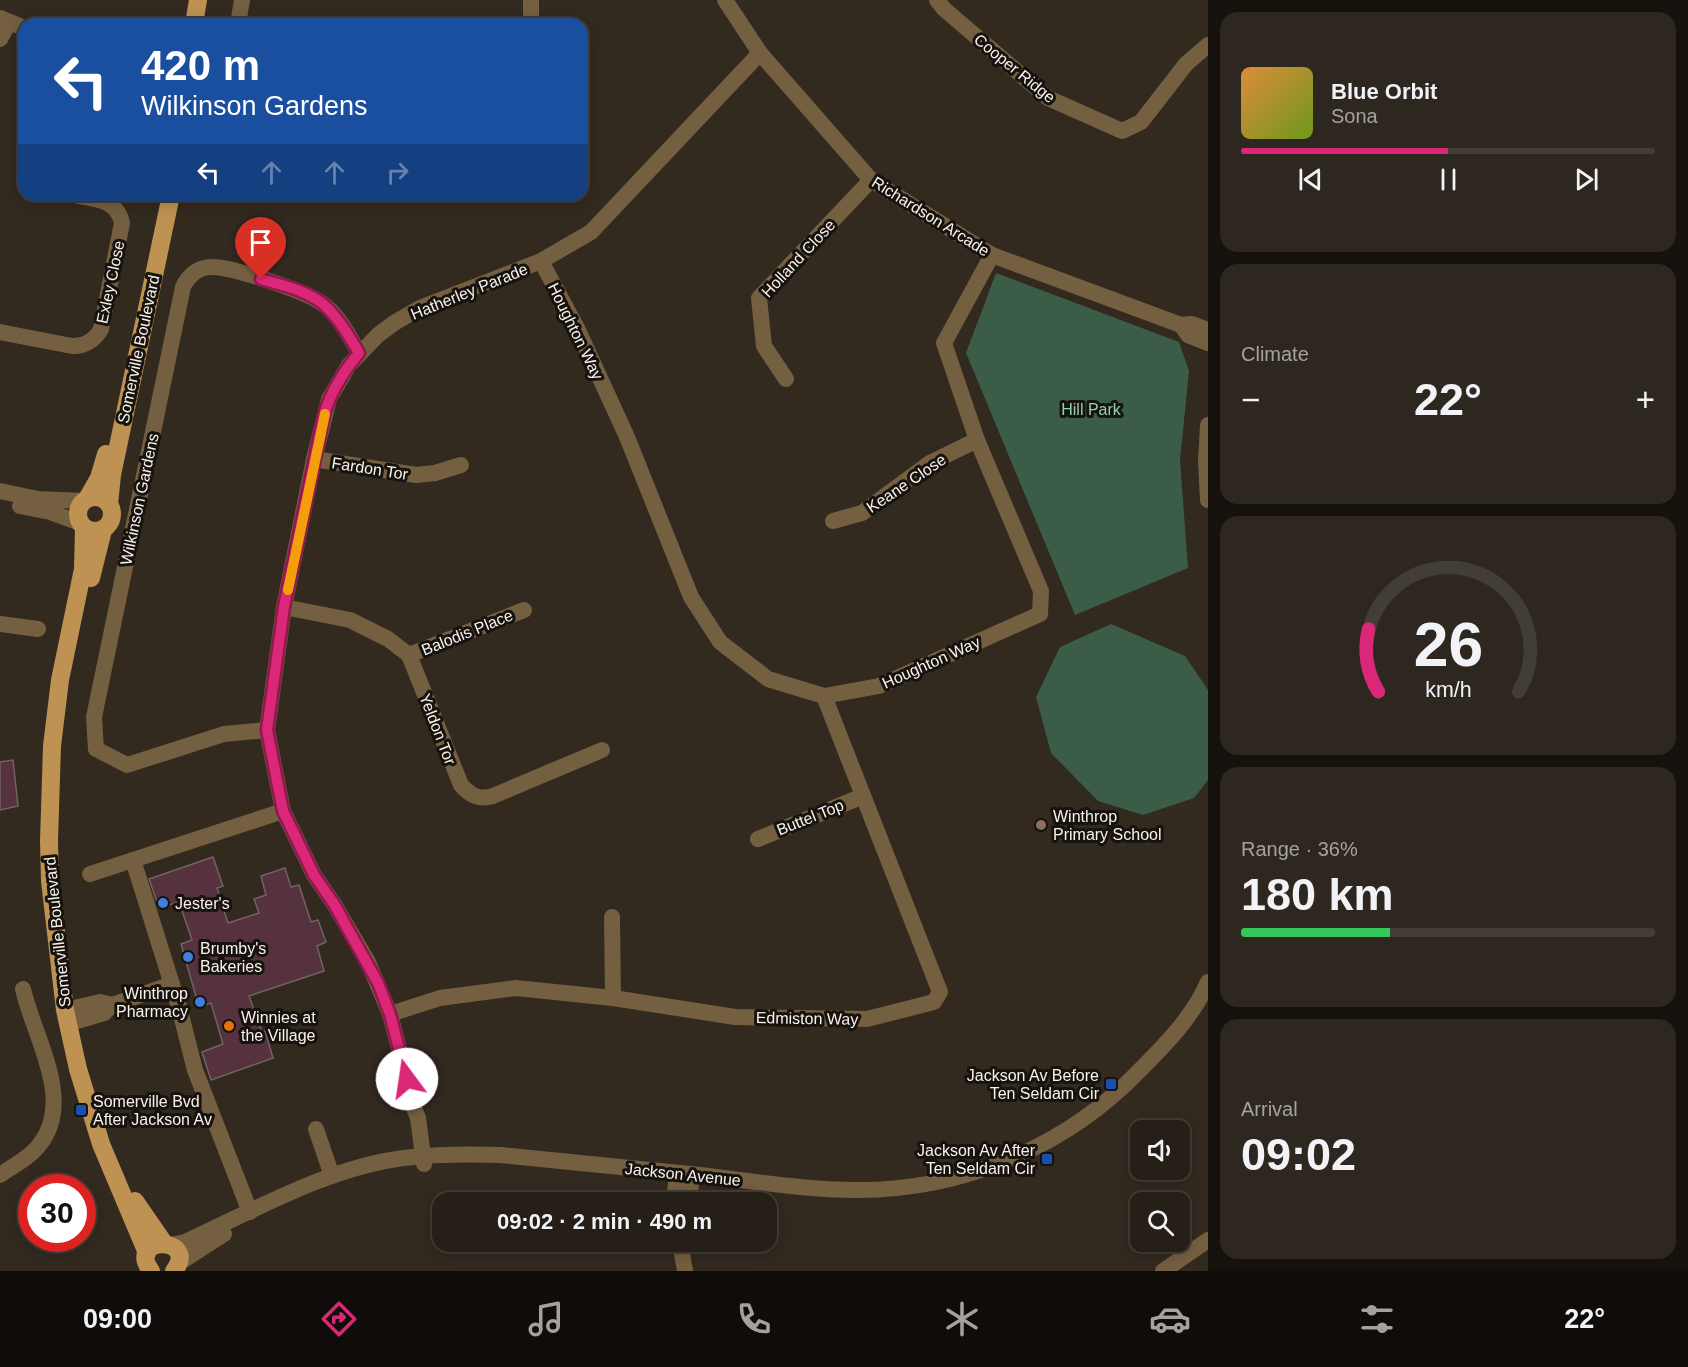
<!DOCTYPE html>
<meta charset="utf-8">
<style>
:root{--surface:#261f17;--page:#2e2720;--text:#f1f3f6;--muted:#a4a2a1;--line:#423d36;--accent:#db2777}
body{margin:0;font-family:Helvetica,sans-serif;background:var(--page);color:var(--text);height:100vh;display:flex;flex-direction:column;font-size:22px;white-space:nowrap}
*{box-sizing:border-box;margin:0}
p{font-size:20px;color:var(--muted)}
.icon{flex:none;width:33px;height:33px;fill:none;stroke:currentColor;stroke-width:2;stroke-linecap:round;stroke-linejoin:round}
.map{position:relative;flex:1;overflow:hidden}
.panel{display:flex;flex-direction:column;gap:12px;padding:12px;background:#15110d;width:480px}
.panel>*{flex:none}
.top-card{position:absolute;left:18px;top:18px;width:570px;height:183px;border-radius:18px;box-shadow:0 3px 15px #0003,0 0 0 2px var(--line);background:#1a4fa0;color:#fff;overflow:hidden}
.controls{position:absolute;left:1130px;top:1120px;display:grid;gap:12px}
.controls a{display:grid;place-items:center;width:60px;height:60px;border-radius:12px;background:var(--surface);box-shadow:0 3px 15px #0003,0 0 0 2px var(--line);font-size:30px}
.speed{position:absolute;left:18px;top:1174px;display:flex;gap:12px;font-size:30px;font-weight:700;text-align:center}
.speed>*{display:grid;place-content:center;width:78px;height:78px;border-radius:50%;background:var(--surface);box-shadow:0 3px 15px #0003,0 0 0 2px var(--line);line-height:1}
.speed .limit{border:9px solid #d22;background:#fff;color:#111}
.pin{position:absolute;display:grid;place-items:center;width:51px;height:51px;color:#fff;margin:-62px -26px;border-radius:50% 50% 50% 0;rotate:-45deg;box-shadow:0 0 6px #0007}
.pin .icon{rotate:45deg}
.me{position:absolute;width:66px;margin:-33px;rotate:346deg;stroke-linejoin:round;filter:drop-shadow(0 0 4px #0008)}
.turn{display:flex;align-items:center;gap:21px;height:126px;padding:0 24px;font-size:27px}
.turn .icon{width:78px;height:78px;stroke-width:2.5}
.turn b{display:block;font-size:42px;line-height:51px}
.lanes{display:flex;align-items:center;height:57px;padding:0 24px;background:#0003;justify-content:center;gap:30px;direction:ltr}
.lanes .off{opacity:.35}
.big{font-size:45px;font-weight:800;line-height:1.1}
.panel .widget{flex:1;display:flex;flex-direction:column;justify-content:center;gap:9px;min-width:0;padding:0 21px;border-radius:18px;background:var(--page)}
.panel .dial{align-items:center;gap:0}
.dial svg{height:156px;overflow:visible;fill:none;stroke:var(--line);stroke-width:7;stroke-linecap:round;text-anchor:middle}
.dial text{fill:var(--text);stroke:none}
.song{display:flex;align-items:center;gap:18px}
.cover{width:72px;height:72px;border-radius:9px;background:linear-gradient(135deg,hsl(30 70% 55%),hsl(80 70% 35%))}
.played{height:6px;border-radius:3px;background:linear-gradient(90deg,var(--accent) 50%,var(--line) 50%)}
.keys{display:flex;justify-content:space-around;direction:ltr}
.heat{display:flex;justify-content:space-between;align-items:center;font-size:33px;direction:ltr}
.charge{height:9px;border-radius:4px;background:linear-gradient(90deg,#34c759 36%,var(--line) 0)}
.trip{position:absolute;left:432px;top:1192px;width:345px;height:60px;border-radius:18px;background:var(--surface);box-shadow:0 3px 15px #0003,0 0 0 2px var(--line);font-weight:800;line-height:60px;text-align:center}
.tab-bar{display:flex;height:96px;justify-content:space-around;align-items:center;background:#0f0c09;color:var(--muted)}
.tab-bar .icon{width:42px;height:42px}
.tab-bar .selected{color:var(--accent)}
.tab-bar b{font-size:27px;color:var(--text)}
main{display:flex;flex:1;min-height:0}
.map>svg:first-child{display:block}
</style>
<main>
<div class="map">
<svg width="1208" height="1271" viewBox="0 0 1208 1271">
<rect width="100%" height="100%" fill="#32291f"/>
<!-- green -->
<g fill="#3b5c46">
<polygon points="996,273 1179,342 1189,371 1180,460 1188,568 1075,615 966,353"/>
<polygon points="1111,624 1185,656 1208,690 1208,780 1194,798 1143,815 1098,801 1051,753 1036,697 1060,647"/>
</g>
<!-- building -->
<g fill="#55323e" stroke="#726267" stroke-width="1.5">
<polygon points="13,760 18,806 0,810 0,762"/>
<polygon points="213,857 223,886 217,888 228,923 259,913 254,899 266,895 261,876 285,868 291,887 299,885 311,922 318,920 326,942 317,946 324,971 249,996 262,1032 265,1031 273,1058 211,1080 202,1052 223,1044 211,1003 199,1007 181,944 192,940 179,902 159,908 149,879"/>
</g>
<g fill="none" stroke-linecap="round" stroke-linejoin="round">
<!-- minor -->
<g stroke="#745f41" stroke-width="16">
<polyline points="725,0 760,53 871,180 992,255 1181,325 1192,324 1208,330"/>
<polyline points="937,0 944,9 1048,98 1122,131 1141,122 1186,64 1208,45"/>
<polyline points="0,18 24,28"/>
<polyline points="238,24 242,0"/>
<polyline points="531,24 531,0"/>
<polyline points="0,39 9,23"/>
<polyline points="541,261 578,330 627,437 691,597 720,642 768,679 824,696 879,686 1040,614 1041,591 977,440 944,343 992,255"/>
<polyline points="1181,325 1188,335 1208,343"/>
<path d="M0,332L72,346C84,347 95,340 101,329L122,223C117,199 94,199 74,195"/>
<polyline points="786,379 764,346 759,298 871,180"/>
<polyline points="1208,425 1206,462 1208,500"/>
<polyline points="314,459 416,475 435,473 461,465"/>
<polyline points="0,491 38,499 84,501"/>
<polyline points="20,506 50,512 80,523"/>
<polyline points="833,521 862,513 930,463 977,440"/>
<path d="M284,607L350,620L388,639L409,655L461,785C471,796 479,800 493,796L602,750"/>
<polyline points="0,624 38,629"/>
<polyline points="409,655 524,610"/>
<path d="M267,730L224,734L127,765L96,749L94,717L183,287C188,276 198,267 211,267C231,266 303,291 320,302C338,313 349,336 359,353"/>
<polyline points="758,839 863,796"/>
<polyline points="133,860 179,1007 195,1070 250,1212"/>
<polyline points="90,874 283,811"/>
<polyline points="612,917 613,998"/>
<polyline points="65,1010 100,1002 112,1005"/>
<polyline points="390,1014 440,998 516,988 613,998 735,1017 867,1019 934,1002 940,992 824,696"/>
<polyline points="67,1024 104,1013 112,1005 172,984"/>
<polyline points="316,1129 332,1176"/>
<polyline points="424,1164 418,1118 411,1101 407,1079 390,1014 368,962 334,904 314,875 283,811 267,730 284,607 314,459 329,399 349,365 378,335 394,323 420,308 541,261 591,232 760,53"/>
<path d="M0,1175C13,1166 31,1157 40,1144C75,1100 33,1035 23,989"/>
<polyline points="674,1203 677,1173"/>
<polyline points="689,1203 692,1175"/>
<polyline points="680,1242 685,1271"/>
<path d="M170,1245L185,1242C253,1211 329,1167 404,1158C436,1154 468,1154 501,1155C567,1162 633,1168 700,1175C752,1181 805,1190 858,1190C963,1190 1066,1147 1139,1071C1165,1045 1193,1017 1208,982"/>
<polyline points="179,1263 224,1234"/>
<polyline points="1163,1271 1208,1240"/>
</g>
<!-- major -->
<g stroke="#bd9252" stroke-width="18">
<polyline points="194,24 198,0"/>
<circle cx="95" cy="514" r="17"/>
<polyline points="87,499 99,478 106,454"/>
<polyline points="109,504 112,475 171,195"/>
<polyline points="84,528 83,569 60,680 52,746 49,841 50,881 65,1010 78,1069 101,1144 147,1253"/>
<polyline points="91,578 103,530"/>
<polyline points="135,1201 164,1243"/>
<path d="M151,1271C125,1235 200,1236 174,1271"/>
</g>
</g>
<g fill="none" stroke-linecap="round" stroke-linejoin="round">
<defs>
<path id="route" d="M261,279C281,285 306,290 323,304C338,317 349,336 359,353C343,372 331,391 324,415L284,607L267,730L283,811L314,875L334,904L378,983L390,1014L407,1079"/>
</defs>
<!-- route casing -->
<use href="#route" stroke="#8e194d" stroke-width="15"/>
<!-- route -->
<use href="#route" stroke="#db2777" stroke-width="10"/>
<!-- slow -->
<polyline stroke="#f59e0b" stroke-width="10" points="288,590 325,414"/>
</g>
<!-- markers -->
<circle fill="#8d6e63" stroke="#16120e" stroke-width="2" cx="1041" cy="825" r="6"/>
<g fill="#3f7fe0" stroke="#16120e" stroke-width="2">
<circle cx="163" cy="903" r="6"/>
<circle cx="188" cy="957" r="6"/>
<circle cx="200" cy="1002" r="6"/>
</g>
<circle fill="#e8710a" stroke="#16120e" stroke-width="2" cx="229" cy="1026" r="6"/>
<g fill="#1a4fb4" stroke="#16120e" stroke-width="2">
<rect x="1105" y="1078" width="12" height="12" rx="3"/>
<rect x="75" y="1104" width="12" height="12" rx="3"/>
<rect x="1041" y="1153" width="12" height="12" rx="3"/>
</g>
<g text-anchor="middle" stroke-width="6" stroke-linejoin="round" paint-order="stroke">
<!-- street labels -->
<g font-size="16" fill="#f8f2eb" stroke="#16120e">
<text transform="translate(1015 68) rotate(39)" y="6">Cooper Ridge</text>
<text transform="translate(931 216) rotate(32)" y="6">Richardson Arcade</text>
<text transform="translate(798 258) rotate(-47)" y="6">Holland Close</text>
<text transform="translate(110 282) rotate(-78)" y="6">Exley Close</text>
<text transform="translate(469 291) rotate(-22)" y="6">Hatherley Parade</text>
<text transform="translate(576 331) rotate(64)" y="6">Houghton Way</text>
<text transform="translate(138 349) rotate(-78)" y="6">Somerville Boulevard</text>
<text transform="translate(370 468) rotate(9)" y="6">Fardon Tor</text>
<text transform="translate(906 483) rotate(-34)" y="6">Keane Close</text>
<text transform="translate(139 499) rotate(-78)" y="6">Wilkinson Gardens</text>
<text transform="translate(467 632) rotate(-22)" y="6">Balodis Place</text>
<text transform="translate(931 662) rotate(-24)" y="6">Houghton Way</text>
<text transform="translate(438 729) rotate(69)" y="6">Yeldon Tor</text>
<text transform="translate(810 817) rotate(-22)" y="6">Buttel Top</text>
<text transform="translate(57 932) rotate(-96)" y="6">Somerville Boulevard</text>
<text transform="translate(807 1018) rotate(1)" y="6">Edmiston Way</text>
<text transform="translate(683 1174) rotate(6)" y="6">Jackson Avenue</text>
</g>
<!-- park labels -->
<g font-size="16" fill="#94d1a8" stroke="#16120e">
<text x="1091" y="415">Hill Park</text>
</g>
<!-- poi labels -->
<g font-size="16" fill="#f8f2eb" stroke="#16120e" text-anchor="start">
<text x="1053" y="822">Winthrop<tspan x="1053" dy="18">Primary School</tspan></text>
<text x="175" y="909">Jester's</text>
<text x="200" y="954">Brumby's<tspan x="200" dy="18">Bakeries</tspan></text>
<text x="188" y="999" text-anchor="end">Winthrop<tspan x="188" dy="18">Pharmacy</tspan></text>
<text x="241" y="1023">Winnies at<tspan x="241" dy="18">the Village</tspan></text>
<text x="1099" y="1081" text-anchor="end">Jackson Av Before<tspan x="1099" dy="18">Ten Seldam Cir</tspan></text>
<text x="93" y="1107">Somerville Bvd<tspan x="93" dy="18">After Jackson Av</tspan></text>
<text x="1035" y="1156" text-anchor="end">Jackson Av After<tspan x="1035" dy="18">Ten Seldam Cir</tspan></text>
</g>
</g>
</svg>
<div class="controls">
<a><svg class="icon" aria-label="sound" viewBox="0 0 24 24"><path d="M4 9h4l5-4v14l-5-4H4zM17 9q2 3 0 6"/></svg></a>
<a><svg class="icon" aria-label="search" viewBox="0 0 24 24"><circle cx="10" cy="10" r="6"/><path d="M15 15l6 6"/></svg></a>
</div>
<div class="speed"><div class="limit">30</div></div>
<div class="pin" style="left:261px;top:279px;background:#d93025"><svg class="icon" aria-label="arrive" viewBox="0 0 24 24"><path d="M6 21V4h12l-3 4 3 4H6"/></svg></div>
<svg class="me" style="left:407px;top:1079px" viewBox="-20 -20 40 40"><circle r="19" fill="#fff"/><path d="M0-13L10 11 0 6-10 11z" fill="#db2777"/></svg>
<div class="trip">09:02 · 2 min · 490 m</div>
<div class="top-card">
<div class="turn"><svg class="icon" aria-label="left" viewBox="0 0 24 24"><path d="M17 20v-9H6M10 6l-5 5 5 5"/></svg><div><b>420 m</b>Wilkinson Gardens</div></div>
<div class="lanes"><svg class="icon" aria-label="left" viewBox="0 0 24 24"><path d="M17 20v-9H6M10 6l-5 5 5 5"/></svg><svg class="icon off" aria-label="ahead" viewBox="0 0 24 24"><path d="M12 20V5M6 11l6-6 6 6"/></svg><svg class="icon off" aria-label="ahead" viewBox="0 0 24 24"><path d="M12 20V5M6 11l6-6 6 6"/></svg><svg class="icon off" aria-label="right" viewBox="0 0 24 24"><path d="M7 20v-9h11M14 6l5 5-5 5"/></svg></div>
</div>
</div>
<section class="panel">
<div class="widget">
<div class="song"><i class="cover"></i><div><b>Blue Orbit</b><p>Sona</p></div></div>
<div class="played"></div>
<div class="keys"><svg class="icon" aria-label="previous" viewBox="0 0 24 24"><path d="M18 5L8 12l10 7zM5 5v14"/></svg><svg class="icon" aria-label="pause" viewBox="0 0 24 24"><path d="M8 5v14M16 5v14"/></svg><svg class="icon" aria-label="next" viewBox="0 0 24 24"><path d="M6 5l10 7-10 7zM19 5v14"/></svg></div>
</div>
<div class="widget"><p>Climate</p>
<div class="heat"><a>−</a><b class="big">22°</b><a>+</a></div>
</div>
<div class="widget dial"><svg viewBox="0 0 100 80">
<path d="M14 69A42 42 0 1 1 86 69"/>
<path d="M14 69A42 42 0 0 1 9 37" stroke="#db2777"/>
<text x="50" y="56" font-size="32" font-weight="700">26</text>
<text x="50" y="72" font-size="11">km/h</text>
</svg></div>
<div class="widget"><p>Range · 36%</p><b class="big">180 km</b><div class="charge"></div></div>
<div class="widget"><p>Arrival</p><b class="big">09:02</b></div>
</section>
</main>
<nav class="tab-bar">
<b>09:00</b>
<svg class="icon selected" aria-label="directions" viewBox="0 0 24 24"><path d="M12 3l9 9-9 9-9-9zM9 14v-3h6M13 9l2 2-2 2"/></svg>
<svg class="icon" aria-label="music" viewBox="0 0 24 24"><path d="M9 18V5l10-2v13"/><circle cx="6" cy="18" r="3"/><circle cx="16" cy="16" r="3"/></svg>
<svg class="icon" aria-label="phone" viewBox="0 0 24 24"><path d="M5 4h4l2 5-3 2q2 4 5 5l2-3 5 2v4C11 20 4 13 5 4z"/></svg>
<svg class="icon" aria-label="climate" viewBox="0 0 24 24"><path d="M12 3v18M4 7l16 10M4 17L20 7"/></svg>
<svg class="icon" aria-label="car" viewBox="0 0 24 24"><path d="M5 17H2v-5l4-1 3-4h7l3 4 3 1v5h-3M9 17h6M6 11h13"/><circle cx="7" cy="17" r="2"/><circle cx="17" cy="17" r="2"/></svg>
<svg class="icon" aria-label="filters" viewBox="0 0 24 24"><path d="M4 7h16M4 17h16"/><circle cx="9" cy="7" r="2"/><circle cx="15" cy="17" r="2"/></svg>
<b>22°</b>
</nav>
